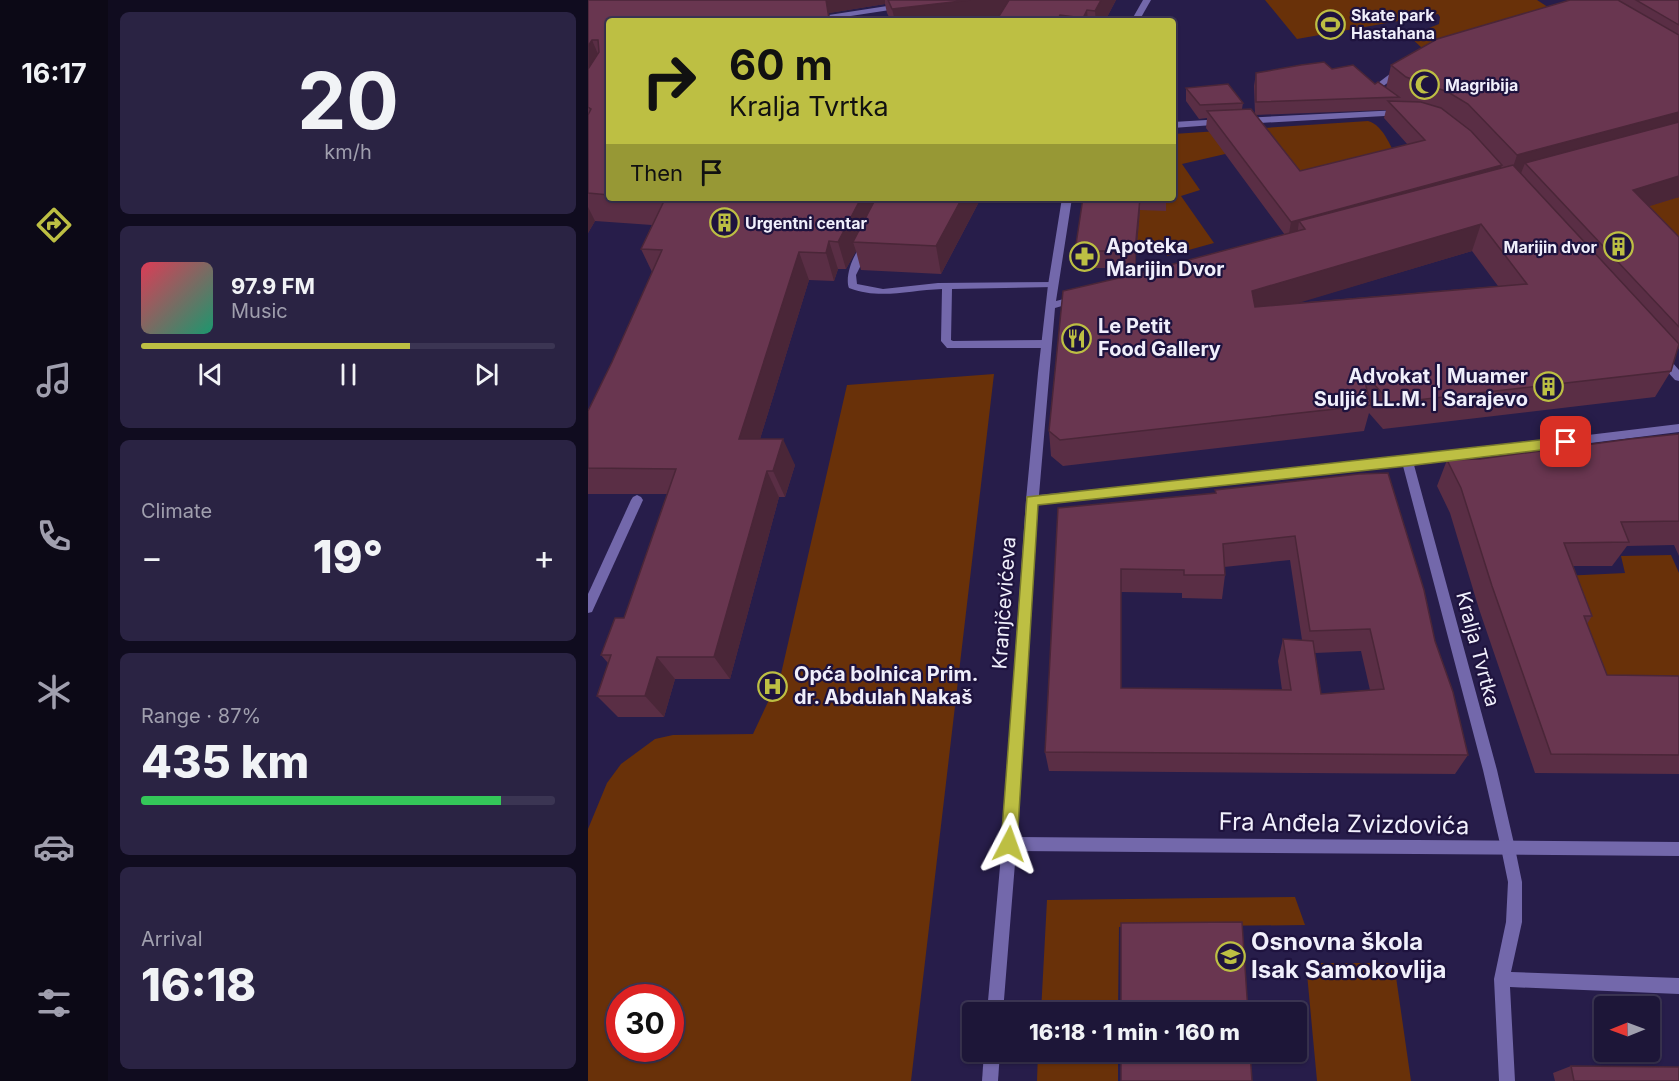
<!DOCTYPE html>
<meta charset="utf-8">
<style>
:root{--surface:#1d1638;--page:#2a2343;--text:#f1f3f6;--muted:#a09fae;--line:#3b3553;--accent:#bdbf43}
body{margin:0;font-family:Inter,sans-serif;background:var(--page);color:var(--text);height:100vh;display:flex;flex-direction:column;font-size:22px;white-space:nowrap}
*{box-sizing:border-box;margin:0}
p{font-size:20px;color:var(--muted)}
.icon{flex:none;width:33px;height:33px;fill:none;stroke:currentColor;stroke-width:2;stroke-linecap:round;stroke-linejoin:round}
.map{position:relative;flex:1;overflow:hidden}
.sheet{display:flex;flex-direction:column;gap:12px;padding:12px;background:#100c1f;width:480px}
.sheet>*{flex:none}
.hud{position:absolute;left:18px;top:18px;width:570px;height:183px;border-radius:6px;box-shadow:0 2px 4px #0004,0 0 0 2px var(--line);background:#bdbf43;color:#111;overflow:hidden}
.needle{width:39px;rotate:269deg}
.buttons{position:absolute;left:1006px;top:996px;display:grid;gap:12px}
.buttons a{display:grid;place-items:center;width:66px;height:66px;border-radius:6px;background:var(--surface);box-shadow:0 2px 4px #0004,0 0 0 2px var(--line);font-size:30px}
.speed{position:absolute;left:18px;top:984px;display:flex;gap:12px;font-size:30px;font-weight:700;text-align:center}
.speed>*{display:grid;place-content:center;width:78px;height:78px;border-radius:50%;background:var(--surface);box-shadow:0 2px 4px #0004,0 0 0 2px var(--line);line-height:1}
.speed .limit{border:9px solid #d22;background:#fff;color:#111}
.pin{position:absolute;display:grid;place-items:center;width:51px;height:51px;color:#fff;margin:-26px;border-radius:12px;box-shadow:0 3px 9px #0006}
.me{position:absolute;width:66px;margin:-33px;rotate:4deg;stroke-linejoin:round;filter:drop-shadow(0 0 4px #0008)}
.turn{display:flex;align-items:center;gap:21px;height:126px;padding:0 24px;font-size:27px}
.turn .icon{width:78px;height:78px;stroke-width:2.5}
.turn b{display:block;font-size:42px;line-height:51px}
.then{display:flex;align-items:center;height:57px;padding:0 24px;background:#0003;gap:12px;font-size:22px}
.big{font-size:45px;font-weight:800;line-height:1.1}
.sheet .widget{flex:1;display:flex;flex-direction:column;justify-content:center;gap:9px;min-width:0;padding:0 21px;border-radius:9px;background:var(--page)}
.sheet .dial{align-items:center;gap:0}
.dial b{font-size:78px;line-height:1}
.song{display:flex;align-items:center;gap:18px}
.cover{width:72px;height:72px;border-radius:9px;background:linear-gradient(135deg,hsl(350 70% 55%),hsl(160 70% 35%))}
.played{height:6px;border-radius:3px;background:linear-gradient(90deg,var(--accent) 65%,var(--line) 65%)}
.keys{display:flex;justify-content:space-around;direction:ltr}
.heat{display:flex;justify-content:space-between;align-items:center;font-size:33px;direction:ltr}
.charge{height:9px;border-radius:4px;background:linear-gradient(90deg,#34c759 87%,var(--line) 0)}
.trip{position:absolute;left:374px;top:1002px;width:345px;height:60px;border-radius:6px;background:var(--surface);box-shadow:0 2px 4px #0004,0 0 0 2px var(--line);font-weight:800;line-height:60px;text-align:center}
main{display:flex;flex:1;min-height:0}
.tabs{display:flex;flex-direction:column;width:108px;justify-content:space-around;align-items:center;background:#0c0916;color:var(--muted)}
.tabs .icon{width:42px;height:42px}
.tabs .on{color:var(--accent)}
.tabs b{font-size:27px;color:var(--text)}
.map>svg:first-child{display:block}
</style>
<main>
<nav class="tabs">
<b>16:17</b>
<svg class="icon on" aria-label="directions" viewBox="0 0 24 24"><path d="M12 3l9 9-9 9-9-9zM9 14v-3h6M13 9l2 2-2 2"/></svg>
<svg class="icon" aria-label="music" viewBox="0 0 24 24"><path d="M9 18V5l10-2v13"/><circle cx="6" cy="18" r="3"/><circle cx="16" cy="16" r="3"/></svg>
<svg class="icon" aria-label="phone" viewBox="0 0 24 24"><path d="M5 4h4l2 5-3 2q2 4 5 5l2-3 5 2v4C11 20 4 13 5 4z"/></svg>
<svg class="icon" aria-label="climate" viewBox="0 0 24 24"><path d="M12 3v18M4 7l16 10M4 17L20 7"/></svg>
<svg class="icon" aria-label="car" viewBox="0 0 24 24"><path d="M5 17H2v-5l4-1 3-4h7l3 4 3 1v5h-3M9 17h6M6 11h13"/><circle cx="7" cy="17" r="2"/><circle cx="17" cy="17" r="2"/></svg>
<svg class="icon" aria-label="filters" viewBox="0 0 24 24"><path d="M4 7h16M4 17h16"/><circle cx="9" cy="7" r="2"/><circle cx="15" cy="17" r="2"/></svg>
</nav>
<section class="sheet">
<div class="widget dial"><b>20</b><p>km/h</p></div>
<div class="widget">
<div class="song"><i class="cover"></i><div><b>97.9 FM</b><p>Music</p></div></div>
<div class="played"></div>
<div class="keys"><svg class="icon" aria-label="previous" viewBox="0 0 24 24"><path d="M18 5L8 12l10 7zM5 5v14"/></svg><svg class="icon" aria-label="pause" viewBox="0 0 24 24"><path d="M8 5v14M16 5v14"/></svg><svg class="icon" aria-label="next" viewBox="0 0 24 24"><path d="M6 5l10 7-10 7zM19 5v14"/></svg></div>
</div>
<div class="widget"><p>Climate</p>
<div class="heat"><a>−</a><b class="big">19°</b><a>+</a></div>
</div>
<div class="widget"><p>Range · 87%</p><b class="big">435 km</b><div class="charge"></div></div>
<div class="widget"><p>Arrival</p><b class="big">16:18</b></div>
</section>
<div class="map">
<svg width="1091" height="1081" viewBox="0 0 1091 1081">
<rect width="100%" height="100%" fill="#271d4a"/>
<!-- green -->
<g fill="#693109" fill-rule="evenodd">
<polygon points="677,0 949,0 966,11 834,48 821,36 851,24 852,17 850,14 709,39"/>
<path d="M780,121C796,125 804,150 811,163L710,189L676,145L594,164L612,190L593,196L626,243L579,256V241L546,248L551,198H585V134Z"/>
<polygon points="1091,197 1091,284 1023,213"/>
<path d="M406,374L323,1081H0V829L19,783L33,764L67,739L85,735L165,734L193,674L259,385ZM32,998H82V1048H32Z"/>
<polygon points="1083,555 1091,573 1091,676 1007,677 974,576 1037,573 1033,556"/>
<polygon points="707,897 717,925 531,927 530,1012 453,1012 459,900"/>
<polygon points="718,963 806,963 823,1081 729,1081"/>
<polygon points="450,1052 530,1052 530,1081 449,1081"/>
</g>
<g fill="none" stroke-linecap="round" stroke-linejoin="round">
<!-- service -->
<g fill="#7368ab" fill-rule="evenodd">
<path d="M278,242L283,245L268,275L269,284L295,289L350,283L469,282V286L466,287L364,289L363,340L365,341L458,340L463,344L458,348H359L353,341L354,289C321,290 292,300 261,288C256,276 267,248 278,242Z"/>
<polygon points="49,495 53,497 55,500 4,612 0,613 0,594 43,500 45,497"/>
<polygon points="920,841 925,843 927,848 934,882 934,922 923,972 1091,978 1091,994 922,987 927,1081 911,1081 906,979 918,922 920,882 913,848 915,843"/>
</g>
<!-- minor -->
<g fill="#7368ab" fill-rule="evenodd">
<polygon points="555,0 563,0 551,21 543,21"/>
<polygon points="312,4 315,4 315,8 230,21 211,21 215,19"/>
<polygon points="811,67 818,69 794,87 800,96 793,98 787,91 786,86"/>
<polygon points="811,110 815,113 814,115 655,124 651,121 655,118"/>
<polygon points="635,119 638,120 638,124 585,128 585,122"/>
<polygon points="474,198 484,198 468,301 487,296 492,299 491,301 467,308 451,495 819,457 1091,424 1091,432 826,465 909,770 927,848 925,853 920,855 915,853 913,848 895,770 815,466 450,504 428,844 426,849 421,851 416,849 414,844 438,500 450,373 460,285"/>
<polygon points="1073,353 1077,354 1091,370 1091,381 1087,380 1069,360 1068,357 1069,354"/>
</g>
<!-- tertiary -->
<g fill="#7368ab" fill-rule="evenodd">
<polygon points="421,837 1091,842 1091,856 428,851 415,1012 399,1012 414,844 416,839"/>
<polygon points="396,1052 412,1052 410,1081 394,1081"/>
</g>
</g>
<!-- wall -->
<g fill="#5a2e45" fill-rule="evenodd">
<polygon points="0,0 528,0 517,21 303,21 299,13 297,4 241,13 21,21 21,198 393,198 353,274 273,270 268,251 258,269 250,269 246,281 221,280 172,439 207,465 197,497 191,497 142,679 87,679 76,717 30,717 9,696 20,663 13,655 36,618 79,494 0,494 0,411 24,362 64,272 53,249 64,225 7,221 0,233"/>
<path d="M982,0H1091V197L1061,206L1091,237V349L1090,348L1083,371L1067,397L795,429L781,413L776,431L475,466L463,456L461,431L548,274L697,235L618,128L619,118L611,119L598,101V88L655,103L654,109L667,114L666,86L668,73L744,69L798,88L803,65ZM798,110L796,118L820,145L712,171L667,115ZM884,251L910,286L708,303Z"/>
<polygon points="495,198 578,198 578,211 552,210 547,268 488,268 487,251"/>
<polygon points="1091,434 1091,556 1086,545 1039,546 1024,566 985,566 1004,616 999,624 1019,675 1091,676 1091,774 947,773 891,609 862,513 849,486 859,460 892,459"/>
<path d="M771,474L847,641L880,755L867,774L461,771L457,752L470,508L627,493V490ZM702,560L714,640L695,639L690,661L694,690L533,688V592L594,593V598L634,599L637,575L636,567ZM773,651L782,690L733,694L727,653Z"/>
<polygon points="983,1066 1091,1081 967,1081 965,1073"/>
</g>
<!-- shaded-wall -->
<g fill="#4a2638">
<polygon points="203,0 297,0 297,4 241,13 243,21 230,21"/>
<polygon points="382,0 425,0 427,21 307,21 304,9"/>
<polygon points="513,0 528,0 517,21 508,21 507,11"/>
<polygon points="499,10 500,21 495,21 495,18"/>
<polygon points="4,40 16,68 0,96 0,46"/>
<polygon points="1091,112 1091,134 937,163 932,176 921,179 929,155"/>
<polygon points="914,165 908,183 717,229 711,221 709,237 700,239 703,222"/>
<polygon points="1091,176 1091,197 1033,215 1045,190"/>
<polygon points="273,198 295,198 265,242 268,251 258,269 250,242"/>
<polygon points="374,198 393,198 353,274 348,246"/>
<polygon points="552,198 552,210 547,268 547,251"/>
<polygon points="0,207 7,221 0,233"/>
<polygon points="893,224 884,251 660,318 664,291"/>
<polygon points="241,241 250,269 246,281 238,253"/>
<polygon points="211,252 221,280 164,465 151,439"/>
<polygon points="195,439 207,465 197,497 185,471"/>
<polygon points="179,471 191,497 142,679 126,657"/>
<polygon points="69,657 87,679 76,717 57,696"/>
</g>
<!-- building -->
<g fill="#693650" stroke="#4a2638" stroke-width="1.5" fill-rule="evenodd">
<polygon points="0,0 238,0 241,19 230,21 21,21 21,195 0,193 0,115 3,109 0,107 0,69 11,52 10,40 4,40 0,46"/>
<polygon points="300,0 382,0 304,9"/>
<polygon points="421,0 513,0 507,11 499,10 495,18 472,15 469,21 408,21"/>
<polygon points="982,0 1030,0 1091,35 1091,112 929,155 880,104 860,92 818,77 803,65 849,39"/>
<polygon points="1048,0 1091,0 1091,25"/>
<polygon points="736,62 744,69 765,65 787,84 790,82 811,97 668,102 668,73 713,65"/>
<polygon points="640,84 655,103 612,105 598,88"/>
<polygon points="800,101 833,102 853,108 883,131 914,165 703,222 619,111 663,109 712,171 837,140"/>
<polygon points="1091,122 1091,176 1045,190 1091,237 1091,327 937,163"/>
<path d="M925,165L1091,344L1083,371L803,403L774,371L783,405L472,440L461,431L475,291L548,274L717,229L711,221ZM893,224L939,284L667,307L664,291Z"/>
<polygon points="65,198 273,198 250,242 241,241 238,253 211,252 151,439 195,439 185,471 179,471 126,657 69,657 57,696 9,696 23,655 13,655 27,618 36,618 88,469 0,468 0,411 24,362 74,250 53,249 77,199"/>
<polygon points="288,198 374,198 348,246 265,242"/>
<polygon points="495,198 552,198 547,251 487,251"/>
<polygon points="1091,434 1091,521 1033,522 1041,542 976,543 1004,616 996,616 1019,675 1091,676 1091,755 963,754 904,586 873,488 859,460 892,459 1042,439"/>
<path d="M800,473L836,590L847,641L865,692L880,755L457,752L470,508L628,493L627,490L771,474ZM707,536L722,631L782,629L796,689L733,694L725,641L695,639L703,690L533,688V569L596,570V575H637L635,544Z"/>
<polygon points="654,922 660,1012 533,1012 533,923"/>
<polygon points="533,1052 662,1052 664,1081 533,1081"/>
<polygon points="983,1066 1091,1067 1091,1081 986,1081"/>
</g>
<!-- route -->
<polygon fill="#bdbf43" stroke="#7b7c2c" stroke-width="1.5" points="978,437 984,442 978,447 819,466 450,505 429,844 427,849 421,852 415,849 413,844 439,497"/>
<!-- icons -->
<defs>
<symbol id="stadium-ring" viewBox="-11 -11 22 22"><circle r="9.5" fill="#1e133e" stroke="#bdbf43" stroke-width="1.5"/><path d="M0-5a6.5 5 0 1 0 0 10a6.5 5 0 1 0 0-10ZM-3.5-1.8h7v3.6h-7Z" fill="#bdbf43"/></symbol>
<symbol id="mosque-ring" viewBox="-11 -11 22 22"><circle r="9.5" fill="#1e133e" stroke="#bdbf43" stroke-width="1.5"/><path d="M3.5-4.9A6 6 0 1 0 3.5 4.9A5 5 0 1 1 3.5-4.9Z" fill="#bdbf43"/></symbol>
<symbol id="building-ring" viewBox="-11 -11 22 22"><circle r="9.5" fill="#1e133e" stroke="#bdbf43" stroke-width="1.5"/><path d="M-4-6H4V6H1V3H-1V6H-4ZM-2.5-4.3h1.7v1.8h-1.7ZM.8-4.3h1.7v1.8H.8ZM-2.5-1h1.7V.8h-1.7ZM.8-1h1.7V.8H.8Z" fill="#bdbf43"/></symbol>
<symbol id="pharmacy-ring" viewBox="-11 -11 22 22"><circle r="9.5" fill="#1e133e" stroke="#bdbf43" stroke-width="1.5"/><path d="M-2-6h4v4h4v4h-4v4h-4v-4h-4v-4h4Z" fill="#bdbf43"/></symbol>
<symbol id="restaurant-ring" viewBox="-11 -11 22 22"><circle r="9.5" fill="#1e133e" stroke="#bdbf43" stroke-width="1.5"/><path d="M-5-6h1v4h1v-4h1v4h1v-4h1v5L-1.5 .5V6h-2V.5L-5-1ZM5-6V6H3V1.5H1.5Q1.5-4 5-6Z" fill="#bdbf43"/></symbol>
<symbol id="hospital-ring" viewBox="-11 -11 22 22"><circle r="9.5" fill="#1e133e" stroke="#bdbf43" stroke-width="1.5"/><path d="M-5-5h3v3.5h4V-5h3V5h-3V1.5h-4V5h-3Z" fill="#bdbf43"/></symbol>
<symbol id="school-ring" viewBox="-11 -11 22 22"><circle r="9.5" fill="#1e133e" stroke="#bdbf43" stroke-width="1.5"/><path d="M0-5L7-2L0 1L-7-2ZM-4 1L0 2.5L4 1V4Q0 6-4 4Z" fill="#bdbf43"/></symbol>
</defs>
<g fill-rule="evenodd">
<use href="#stadium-ring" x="726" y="8" width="33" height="33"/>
<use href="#mosque-ring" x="820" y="68" width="33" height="33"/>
<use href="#building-ring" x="120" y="206" width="33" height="33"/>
<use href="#building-ring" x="1014" y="230" width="33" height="33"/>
<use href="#pharmacy-ring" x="480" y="240" width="33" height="33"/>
<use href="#restaurant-ring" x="472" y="322" width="33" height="33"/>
<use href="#building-ring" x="944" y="370" width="33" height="33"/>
<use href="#hospital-ring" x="168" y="670" width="33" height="33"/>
<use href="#school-ring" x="626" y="940" width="33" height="33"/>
</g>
<g text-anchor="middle" stroke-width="4.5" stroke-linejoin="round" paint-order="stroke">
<!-- far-poi labels -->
<g font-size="16" font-weight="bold" fill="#f0effb" stroke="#1e133e" text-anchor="start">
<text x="763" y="21">Skate park<tspan x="763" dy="18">Hastahana</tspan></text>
<text x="857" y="91">Magribija</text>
<text x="157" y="229">Urgentni centar</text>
<text x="1009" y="253" text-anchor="end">Marijin dvor</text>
</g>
<!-- poi labels -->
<g font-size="20" font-weight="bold" fill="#f0effb" stroke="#1e133e" text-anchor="start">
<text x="518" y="253">Apoteka<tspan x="518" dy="23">Marijin Dvor</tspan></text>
<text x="510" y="333">Le Petit<tspan x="510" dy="23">Food Gallery</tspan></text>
<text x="940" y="383" text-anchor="end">Advokat | Muamer<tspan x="940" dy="23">Suljić LL.M. | Sarajevo</tspan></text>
<text x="206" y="681">Opća bolnica Prim.<tspan x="206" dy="23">dr. Abdulah Nakaš</tspan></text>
</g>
<!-- street labels -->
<g font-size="20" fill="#f0effb" stroke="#1e133e">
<text transform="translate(416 603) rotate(-86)" y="7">Kranjčevićeva</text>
<text transform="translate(890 649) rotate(75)" y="7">Kralja Tvrtka</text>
</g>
<!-- near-street labels -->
<g font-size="24" fill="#f0effb" stroke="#1e133e">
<text transform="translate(756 824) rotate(1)" y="8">Fra Anđela Zvizdovića</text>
</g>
<!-- near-poi labels -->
<g font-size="24" font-weight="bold" fill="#f0effb" stroke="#1e133e" text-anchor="start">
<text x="663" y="950">Osnovna škola<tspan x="663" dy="28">Isak Samokovlija</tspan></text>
</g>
</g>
</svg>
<div class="buttons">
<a><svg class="needle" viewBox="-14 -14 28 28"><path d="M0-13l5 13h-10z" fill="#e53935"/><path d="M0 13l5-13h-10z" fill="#a09fae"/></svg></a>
</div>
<div class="speed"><div class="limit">30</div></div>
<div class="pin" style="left:978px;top:442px;background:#d93025"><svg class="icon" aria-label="arrive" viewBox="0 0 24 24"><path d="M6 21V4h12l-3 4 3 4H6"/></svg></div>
<svg class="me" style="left:421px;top:844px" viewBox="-20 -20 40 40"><path d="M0-17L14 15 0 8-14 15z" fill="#bdbf43" stroke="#fff" stroke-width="4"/></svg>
<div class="trip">16:18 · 1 min · 160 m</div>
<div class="hud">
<div class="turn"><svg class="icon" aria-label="right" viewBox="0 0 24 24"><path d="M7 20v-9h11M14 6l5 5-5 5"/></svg><div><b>60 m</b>Kralja Tvrtka</div></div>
<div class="then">Then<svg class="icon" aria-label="arrive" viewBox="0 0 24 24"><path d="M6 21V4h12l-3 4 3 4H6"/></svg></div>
</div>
</div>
</main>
